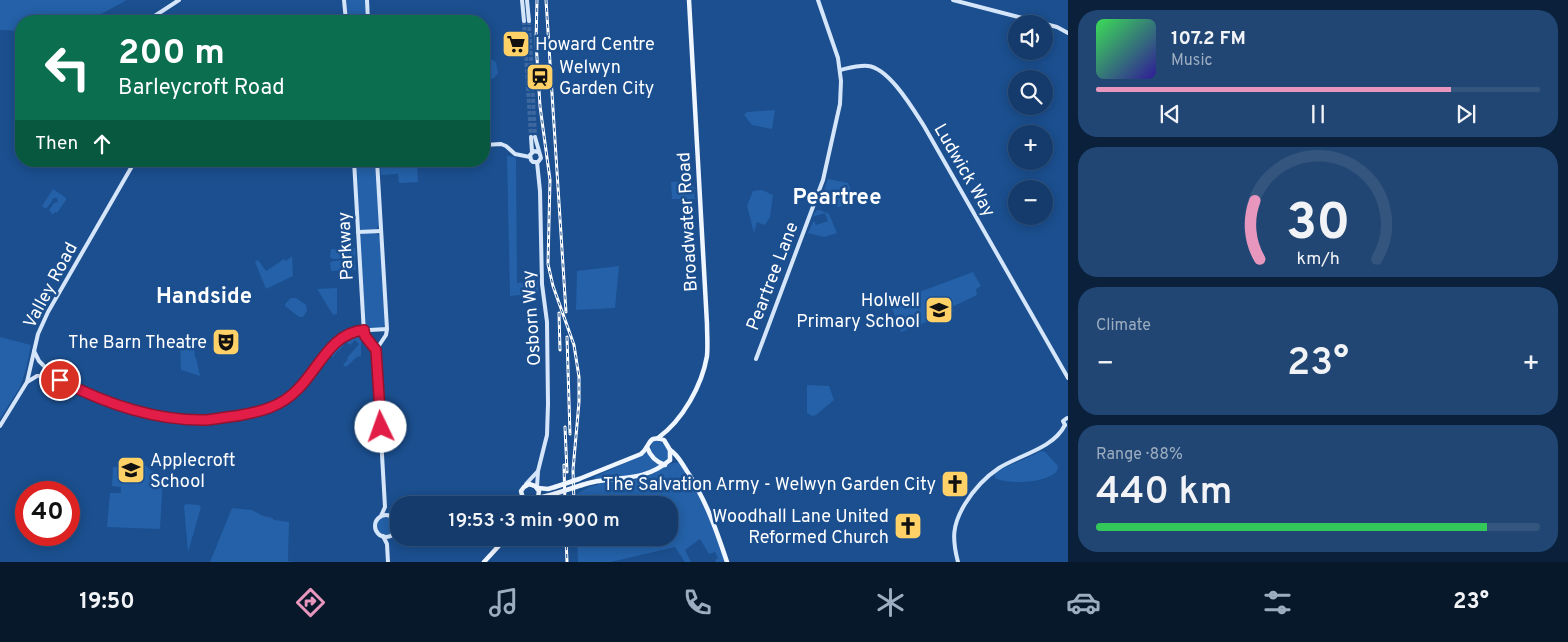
<!DOCTYPE html>
<meta charset="utf-8">
<style>
:root{--surface:#143b6b;--page:#214673;--text:#f1f3f6;--muted:#9dadc1;--line:#33557e;--accent:#e797bd}
body{margin:0;font-family:Overpass,sans-serif;background:var(--page);color:var(--text);height:100vh;display:flex;flex-direction:column;font-size:19px;white-space:nowrap}
*{box-sizing:border-box;margin:0}
p{font-size:16px;color:var(--muted)}
.icon{flex:none;width:28px;height:28px;fill:none;stroke:currentColor;stroke-width:2;stroke-linecap:round;stroke-linejoin:round}
.map{position:relative;flex:1;overflow:hidden}
.sheet{display:flex;flex-direction:column;gap:10px;padding:10px;background:#0b203b;width:500px}
.sheet>*{flex:none}
.guide{position:absolute;left:15px;top:15px;width:475px;height:152px;border-radius:20px;box-shadow:0 2px 12px #0003,0 0 0 1px var(--line);background:#0b6e4f;color:#fff;overflow:hidden}
.buttons{position:absolute;left:1008px;top:15px;display:grid;gap:10px}
.buttons a{display:grid;place-items:center;width:45px;height:45px;border-radius:50%;background:var(--surface);box-shadow:0 2px 12px #0003,0 0 0 1px var(--line);font-size:25px}
.speed{position:absolute;left:15px;top:481px;display:flex;gap:10px;font-size:25px;font-weight:700;text-align:center}
.speed>*{display:grid;place-content:center;width:65px;height:65px;border-radius:50%;background:var(--surface);box-shadow:0 2px 12px #0003,0 0 0 1px var(--line);line-height:1}
.speed .limit{border:8px solid #d22;background:#fff;color:#111}
.pin{position:absolute;display:grid;place-items:center;width:42px;height:42px;color:#fff;margin:-21px;border:2px solid #fff;border-radius:50%;box-shadow:0 1px 5px #0007}
.me{position:absolute;width:55px;margin:-28px;rotate:357deg;stroke-linejoin:round;filter:drop-shadow(0 0 4px #0008)}
.turn{display:flex;align-items:center;gap:18px;height:105px;padding:0 20px;font-size:22px}
.turn .icon{width:65px;height:65px;stroke-width:2.5}
.turn b{display:block;font-size:35px;line-height:42px}
.then{display:flex;align-items:center;height:48px;padding:0 20px;background:#0003;gap:10px;font-size:19px}
.big{font-size:38px;font-weight:600;line-height:1.1}
.sheet .card{flex:1;display:flex;flex-direction:column;justify-content:center;gap:8px;min-width:0;padding:0 18px;border-radius:20px;background:var(--page)}
.sheet .dial{align-items:center;gap:0}
.dial svg{height:130px;overflow:visible;fill:none;stroke:var(--line);stroke-width:7;stroke-linecap:round;text-anchor:middle}
.dial text{fill:var(--text);stroke:none}
.song{display:flex;align-items:center;gap:15px}
.cover{width:60px;height:60px;border-radius:8px;background:linear-gradient(135deg,hsl(130 70% 55%),hsl(250 70% 35%))}
.played{height:5px;border-radius:2px;background:linear-gradient(90deg,var(--accent) 80%,var(--line) 80%)}
.keys{display:flex;justify-content:space-around;direction:ltr}
.heat{display:flex;justify-content:space-between;align-items:center;font-size:28px;direction:ltr}
.charge{height:8px;border-radius:4px;background:linear-gradient(90deg,#34c759 88%,var(--line) 0)}
.trip{position:absolute;left:390px;top:496px;width:288px;height:50px;border-radius:20px;background:var(--surface);box-shadow:0 2px 12px #0003,0 0 0 1px var(--line);font-weight:600;line-height:50px;text-align:center}
.dock{display:flex;height:80px;justify-content:space-around;align-items:center;background:#08182b;color:var(--muted)}
.dock .icon{width:35px;height:35px}
.dock .current{color:var(--accent)}
.dock b{font-size:22px;color:var(--text)}
main{display:flex;flex:1;min-height:0}
.map>svg:first-child{display:block}
</style>
<main>
<div class="map">
<svg width="1068" height="562" viewBox="0 0 1068 562">
<rect width="100%" height="100%" fill="#1b4f8f"/>
<!-- green -->
<g fill="#2461a8">
<polygon points="0,0 127,0 101,14 83,21 21,21 21,31 0,30"/>
<polygon points="346,0 366,0 367,21 347,21"/>
<polygon points="485,56 496,62 498,73 494,78 484,82"/>
<polygon points="775,110 772,129 752,125 744,115 747,112"/>
<polygon points="507,156 515,157 516,160 517,283 538,281 538,293 510,296"/>
<polygon points="355,161 375,161 379,225 376,230 361,230 359,227"/>
<polygon points="403,161 417,161 418,182 399,183 398,174 381,175 380,163 402,163"/>
<polygon points="828,179 848,183 855,201 838,207 820,203 820,201"/>
<polygon points="688,181 688,185 694,187 695,199 672,199 671,182"/>
<polygon points="53,189 66,198 66,200 57,213 55,212 53,215 49,210 54,203 58,202 57,198 53,198 52,201 46,209 42,206"/>
<polygon points="762,190 773,195 770,217 765,225 757,222 754,233 747,206 753,191"/>
<polygon points="817,210 820,210 829,214 837,233 824,237 808,233 813,222 814,221 816,225 828,221 825,213 812,217"/>
<polygon points="363,233 376,233 380,237 385,324 382,328 369,328 365,326 360,237"/>
<polygon points="355,248 355,258 333,259 330,257 331,249"/>
<polygon points="292,256 293,276 266,289 255,262 258,260 266,271 284,259 286,261"/>
<polygon points="355,259 356,270 331,271 330,263 333,261"/>
<polygon points="619,266 615,308 576,310 577,271"/>
<polygon points="973,272 981,286 976,289 977,295 952,307 954,311 901,332 890,303"/>
<polygon points="337,288 337,314 333,315 317,289"/>
<polygon points="291,298 296,298 306,305 307,311 303,317 299,317 285,306 285,304"/>
<polygon points="356,335 361,339 361,356 357,357 346,367 343,365 348,359 347,358 359,344 355,340 350,345 346,342 339,350 343,355 338,350 333,357 331,355 344,339"/>
<polygon points="0,337 31,345 26,369 20,387 0,419"/>
<polygon points="192,337 195,355 194,356 196,358 200,376 181,370 180,342"/>
<polygon points="807,385 829,386 834,400 816,415 812,416 807,413"/>
<polygon points="656,440 663,443 669,452 668,459 664,461 657,460 650,450 652,443"/>
<path d="M1041,451L1045,452L1058,466L1057,471C1048,483 1008,485 995,478V473C1009,464 1025,460 1041,451Z"/>
<polygon points="647,452 655,463 660,465 643,474 596,480 595,477 592,478 643,455"/>
<path d="M680,461L697,487L727,562H716L715,560L718,558L715,552L709,554L700,539L685,550L691,562H685L675,547L611,562H578L577,538H669V505H576L575,495L589,487L598,485V482C615,481 634,482 650,475C658,472 669,461 678,463Z"/>
<polygon points="145,465 151,471 159,474 163,478 160,529 107,527 110,493 121,493 121,487 112,486 113,467 125,467 126,470"/>
<polygon points="186,504 199,505 201,507 188,552 184,506"/>
<polygon points="232,508 252,510 263,516 272,518 274,520 289,522 288,561 296,562 210,562"/>
<circle cx="386" cy="526" r="9"/>
</g>
<g fill="none" stroke-linecap="round" stroke-linejoin="round">
<!-- secondary-tunnel -->
<g stroke="#3d69a0" stroke-width="4" stroke-dasharray="4 2" stroke-linecap="butt">
<polyline points="524,21 531,137"/>
<polyline points="529,21 535,137"/>
</g>
<!-- secondary -->
<g stroke="#d6e6fa" stroke-width="4">
<polyline points="344,0 346,21"/>
<polyline points="367,0 368,21"/>
<polyline points="522,0 524,21"/>
<polyline points="527,0 529,21"/>
<polyline points="953,0 1057,27 1068,33"/>
<polyline points="147,21 179,0"/>
<path d="M840,70C849,68 859,65 868,66C889,68 913,109 924,126L1068,378"/>
<polyline points="531,137 532,152"/>
<polyline points="535,137 541,158 538,162 533,162 531,160 530,155 534,151 538,152"/>
<polyline points="484,145 501,144 506,146 515,154 530,157"/>
<polyline points="354,161 364,333 376,350"/>
<polyline points="377,161 387,329 386,335 376,350 385,507 381,516"/>
<polyline points="537,162 540,191 542,284 547,322 548,404 547,435 538,471 537,487"/>
<polyline points="358,232 381,231"/>
<polyline points="34,351 39,361 53,375 102,399 127,408 156,415 208,419 254,413 278,405 300,388 342,337 353,331 387,329"/>
<polyline points="756,359 823,180 840,104 841,81 838,58 818,0"/>
<polyline points="27,382 37,376 53,375"/>
<polyline points="1065,425 1063,421 1067,418"/>
<polyline points="0,426 27,382 38,334 48,312 135,161"/>
<polyline points="526,484 538,471"/>
<circle cx="386" cy="526" r="11"/>
<polyline points="383,536 387,544 388,562"/>
<path d="M958,562C952,539 952,525 965,504C974,489 984,478 999,468C1019,455 1053,449 1065,425"/>
</g>
<!-- primary -->
<g stroke="#f0f6ff" stroke-width="4.5">
<path d="M658,438C683,420 702,385 707,356C708,346 707,334 707,324L689,0"/>
<path d="M647,447C650,456 656,462 665,465"/>
<path d="M670,450C677,454 681,462 685,468C706,500 715,526 727,562"/>
<path d="M579,479L641,454C651,446 647,434 664,440L670,450V460"/>
<path d="M582,485C615,474 640,485 670,460"/>
<polyline points="538,488 548,489 555,487"/>
<polyline points="538,498 554,494"/>
<polyline points="523,505 523,499 521,491 524,487 529,484 535,486 539,491 538,498 532,505"/>
<polyline points="484,562 506,538"/>
</g>
<defs>
<g id="rail">
<polyline points="537,0 536,42 540,106 550,180 548,264 553,286 574,345 579,377 579,402 573,470 574,505"/>
<polyline points="546,0 566,312"/>
<polyline points="559,313 560,350"/>
<polyline points="567,337 570,434"/>
<polyline points="565,427 567,472"/>
<polyline points="564,465 565,505"/>
<polyline points="566,538 567,562"/>
<polyline points="574,543 574,538"/>
</g>
</defs>
<!-- rail casing -->
<use href="#rail" stroke="#fff" stroke-width="3"/>
<!-- rail -->
<use href="#rail" stroke="#1b4f8f" stroke-width="1" stroke-dasharray="4" stroke-linecap="butt"/>
<!-- primary-bridge -->
<g stroke="#f0f6ff" stroke-width="4.5">
<polyline points="555,487 579,479"/>
<polyline points="554,494 582,485"/>
</g>
</g>
<g fill="none" stroke-linecap="round" stroke-linejoin="round">
<defs>
<path id="route" d="M60,380C104,403 155,421 206,420C216,419 226,417 236,416C260,412 281,407 298,389C319,368 331,333 364,330L365,336L376,350L381,427"/>
</defs>
<!-- route casing -->
<use href="#route" stroke="#92132f" stroke-width="12"/>
<!-- route -->
<use href="#route" stroke="#e11d48" stroke-width="9"/>
</g>
<!-- icons -->
<defs>
<symbol id="supermarket-square" viewBox="-11 -11 22 22"><rect x="-9" y="-9" width="18" height="18" rx="4" fill="#ffd166" stroke="#1b4f8f"/><path d="M-6-5.5h2.5l.6 2H6L4.5 2H-2.5L-4.4-4H-6ZM-1.5 3.2a1.3 1.3 0 1 0 .1 0ZM3 3.2a1.3 1.3 0 1 0 .1 0Z" fill="#111"/></symbol>
<symbol id="station-square" viewBox="-11 -11 22 22"><rect x="-9" y="-9" width="18" height="18" rx="4" fill="#ffd166" stroke="#1b4f8f"/><path d="M-3-6H3Q5-6 5-4V2Q5 4 3 4L4.5 6H3L1.5 4h-3L-3 6H-4.5L-3 4Q-5 4-5 2V-4Q-5-6-3-6ZM-3.5-4v3h7v-3ZM-3.5 1v1.5H-2V1ZM2 1v1.5H3.5V1Z" fill="#111"/></symbol>
<symbol id="school-square" viewBox="-11 -11 22 22"><rect x="-9" y="-9" width="18" height="18" rx="4" fill="#ffd166" stroke="#1b4f8f"/><path d="M0-5L7-2L0 1L-7-2ZM-4 1L0 2.5L4 1V4Q0 6-4 4Z" fill="#111"/></symbol>
<symbol id="theatre-square" viewBox="-11 -11 22 22"><rect x="-9" y="-9" width="18" height="18" rx="4" fill="#ffd166" stroke="#1b4f8f"/><path d="M-5-5.5Q0-4 5-5.5V0Q5 5 0 6Q-5 5-5 0ZM-3.3-2.5H-1v1.5H-3.3ZM1-2.5H3.3v1.5H1ZM-2.8 1Q0 5.5 2.8 1Z" fill="#111"/></symbol>
<symbol id="church-square" viewBox="-11 -11 22 22"><rect x="-9" y="-9" width="18" height="18" rx="4" fill="#ffd166" stroke="#1b4f8f"/><path d="M-1.2-6h2.4v3.5h3.3v2.4h-3.3V6h-2.4V-.1h-3.3v-2.4h3.3Z" fill="#111"/></symbol>
</defs>
<g fill-rule="evenodd">
<use href="#supermarket-square" x="500" y="28" width="32" height="32"/>
<use href="#station-square" x="524" y="61" width="32" height="32"/>
<use href="#school-square" x="923" y="294" width="32" height="32"/>
<use href="#theatre-square" x="210" y="326" width="32" height="32"/>
<use href="#school-square" x="115" y="454" width="32" height="32"/>
<use href="#church-square" x="939" y="468" width="32" height="32"/>
<use href="#church-square" x="892" y="510" width="32" height="32"/>
</g>
<g text-anchor="middle" stroke-width="5" stroke-linejoin="round" paint-order="stroke">
<!-- poi labels -->
<g font-size="18" fill="#fff" stroke="#1b4f8f" text-anchor="end">
<text x="535" y="50" text-anchor="start">Howard Centre</text>
<text x="559" y="73" text-anchor="start">Welwyn<tspan x="559" dy="21">Garden City</tspan></text>
<text x="920" y="306">Holwell<tspan x="920" dy="21">Primary School</tspan></text>
<text x="207" y="348">The Barn Theatre</text>
<text x="150" y="466" text-anchor="start">Applecroft<tspan x="150" dy="21">School</tspan></text>
<text x="936" y="490">The Salvation Army - Welwyn Garden City</text>
<text x="889" y="522">Woodhall Lane United<tspan x="889" dy="21">Reformed Church</tspan></text>
</g>
<!-- street labels -->
<g font-size="18" fill="#fff" stroke="#1b4f8f">
<text transform="translate(965 170) rotate(60)" y="6">Ludwick Way</text>
<text transform="translate(687 222) rotate(-93)" y="6">Broadwater Road</text>
<text transform="translate(345 246) rotate(-93)" y="6">Parkway</text>
<text transform="translate(772 276) rotate(-69)" y="6">Peartree Lane</text>
<text transform="translate(50 285) rotate(-62)" y="6">Valley Road</text>
<text transform="translate(531 318) rotate(-94)" y="6">Osborn Way</text>
</g>
<!-- district labels -->
<g font-size="22" font-weight="bold" fill="#fff" stroke="#1b4f8f">
<text x="837" y="204">Peartree</text>
<text x="204" y="303">Handside</text>
</g>
</g>
</svg>
<div class="buttons">
<a><svg class="icon" aria-label="sound" viewBox="0 0 24 24"><path d="M4 9h4l5-4v14l-5-4H4zM17 9q2 3 0 6"/></svg></a>
<a><svg class="icon" aria-label="search" viewBox="0 0 24 24"><circle cx="10" cy="10" r="6"/><path d="M15 15l6 6"/></svg></a>
<a>+</a>
<a>−</a>
</div>
<div class="speed"><div class="limit">40</div></div>
<div class="pin" style="left:60px;top:380px;background:#d93025"><svg class="icon" aria-label="arrive" viewBox="0 0 24 24"><path d="M6 21V4h12l-3 4 3 4H6"/></svg></div>
<svg class="me" style="left:381px;top:427px" viewBox="-20 -20 40 40"><circle r="19" fill="#fff"/><path d="M0-13L10 11 0 6-10 11z" fill="#e11d48"/></svg>
<div class="trip">19:53 · 3 min · 900 m</div>
<div class="guide">
<div class="turn"><svg class="icon" aria-label="left" viewBox="0 0 24 24"><path d="M17 20v-9H6M10 6l-5 5 5 5"/></svg><div><b>200 m</b>Barleycroft Road</div></div>
<div class="then">Then<svg class="icon" aria-label="ahead" viewBox="0 0 24 24"><path d="M12 20V5M6 11l6-6 6 6"/></svg></div>
</div>
</div>
<section class="sheet">
<div class="card">
<div class="song"><i class="cover"></i><div><b>107.2 FM</b><p>Music</p></div></div>
<div class="played"></div>
<div class="keys"><svg class="icon" aria-label="previous" viewBox="0 0 24 24"><path d="M18 5L8 12l10 7zM5 5v14"/></svg><svg class="icon" aria-label="pause" viewBox="0 0 24 24"><path d="M8 5v14M16 5v14"/></svg><svg class="icon" aria-label="next" viewBox="0 0 24 24"><path d="M6 5l10 7-10 7zM19 5v14"/></svg></div>
</div>
<div class="card dial"><svg viewBox="0 0 100 80">
<path d="M14 69A42 42 0 1 1 86 69"/>
<path d="M14 69A42 42 0 0 1 11 33" stroke="#e797bd"/>
<text x="50" y="56" font-size="32" font-weight="700">30</text>
<text x="50" y="72" font-size="11">km/h</text>
</svg></div>
<div class="card"><p>Climate</p>
<div class="heat"><a>−</a><b class="big">23°</b><a>+</a></div>
</div>
<div class="card"><p>Range · 88%</p><b class="big">440 km</b><div class="charge"></div></div>
</section>
</main>
<nav class="dock">
<b>19:50</b>
<svg class="icon current" aria-label="directions" viewBox="0 0 24 24"><path d="M12 3l9 9-9 9-9-9zM9 14v-3h6M13 9l2 2-2 2"/></svg>
<svg class="icon" aria-label="music" viewBox="0 0 24 24"><path d="M9 18V5l10-2v13"/><circle cx="6" cy="18" r="3"/><circle cx="16" cy="16" r="3"/></svg>
<svg class="icon" aria-label="phone" viewBox="0 0 24 24"><path d="M5 4h4l2 5-3 2q2 4 5 5l2-3 5 2v4C11 20 4 13 5 4z"/></svg>
<svg class="icon" aria-label="climate" viewBox="0 0 24 24"><path d="M12 3v18M4 7l16 10M4 17L20 7"/></svg>
<svg class="icon" aria-label="car" viewBox="0 0 24 24"><path d="M5 17H2v-5l4-1 3-4h7l3 4 3 1v5h-3M9 17h6M6 11h13"/><circle cx="7" cy="17" r="2"/><circle cx="17" cy="17" r="2"/></svg>
<svg class="icon" aria-label="filters" viewBox="0 0 24 24"><path d="M4 7h16M4 17h16"/><circle cx="9" cy="7" r="2"/><circle cx="15" cy="17" r="2"/></svg>
<b>23°</b>
</nav>
